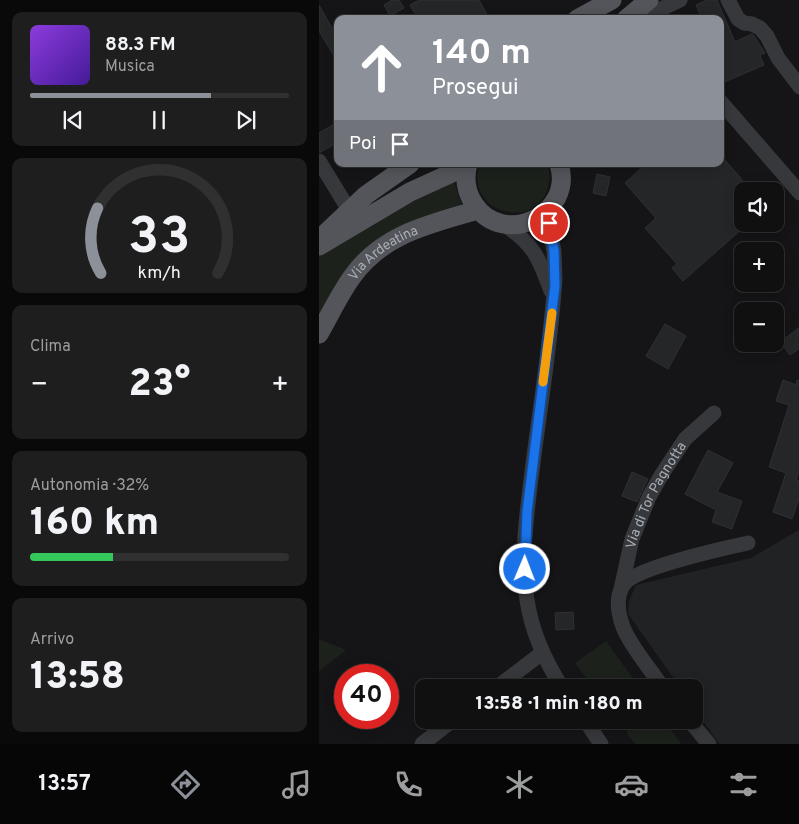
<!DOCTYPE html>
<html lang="it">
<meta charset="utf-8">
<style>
:root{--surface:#101011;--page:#1e1e1f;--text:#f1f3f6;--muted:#9c9d9f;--line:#303031;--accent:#8c9099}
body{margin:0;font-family:Overpass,sans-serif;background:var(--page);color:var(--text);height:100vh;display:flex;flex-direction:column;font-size:19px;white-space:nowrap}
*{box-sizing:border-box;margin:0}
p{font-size:16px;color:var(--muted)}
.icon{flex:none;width:28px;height:28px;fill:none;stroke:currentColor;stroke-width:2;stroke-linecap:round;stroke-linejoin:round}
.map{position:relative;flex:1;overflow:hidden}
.drawer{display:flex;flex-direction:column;gap:12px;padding:12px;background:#090909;width:319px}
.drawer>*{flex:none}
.top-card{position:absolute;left:15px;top:15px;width:390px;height:152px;border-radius:10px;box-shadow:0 2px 12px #0003,0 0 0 1px var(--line);background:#8c9099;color:#fff;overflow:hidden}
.tools{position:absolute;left:415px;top:182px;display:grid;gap:10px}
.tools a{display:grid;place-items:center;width:50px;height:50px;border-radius:10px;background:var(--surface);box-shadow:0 2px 12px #0003,0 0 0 1px var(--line);font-size:25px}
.speed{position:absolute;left:15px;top:664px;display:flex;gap:10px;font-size:25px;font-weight:700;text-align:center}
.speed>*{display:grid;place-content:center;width:65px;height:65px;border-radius:50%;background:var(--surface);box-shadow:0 2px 12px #0003,0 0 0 1px var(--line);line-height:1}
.speed .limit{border:8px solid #d22;background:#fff;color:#111}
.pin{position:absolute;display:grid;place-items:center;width:42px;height:42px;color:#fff;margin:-21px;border:2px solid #fff;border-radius:50%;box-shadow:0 1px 5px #0007}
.me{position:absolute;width:55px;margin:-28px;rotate:1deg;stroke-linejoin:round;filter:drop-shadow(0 0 4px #0008)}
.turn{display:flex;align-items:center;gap:18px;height:105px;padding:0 15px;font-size:22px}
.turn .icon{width:65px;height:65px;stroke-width:2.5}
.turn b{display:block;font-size:35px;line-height:42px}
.then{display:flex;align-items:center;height:48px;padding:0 15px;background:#0003;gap:10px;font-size:19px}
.big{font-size:38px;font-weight:800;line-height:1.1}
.drawer .card{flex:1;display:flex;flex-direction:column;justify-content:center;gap:8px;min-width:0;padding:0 18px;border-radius:10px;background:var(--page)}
.drawer .dial{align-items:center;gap:0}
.dial svg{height:130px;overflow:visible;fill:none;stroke:var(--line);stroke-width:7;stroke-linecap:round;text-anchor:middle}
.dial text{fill:var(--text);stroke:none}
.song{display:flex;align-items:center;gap:15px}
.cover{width:60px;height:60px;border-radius:8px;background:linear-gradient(135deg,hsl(270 70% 55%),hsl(260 70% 35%))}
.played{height:5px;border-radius:2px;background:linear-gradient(90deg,var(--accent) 70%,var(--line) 70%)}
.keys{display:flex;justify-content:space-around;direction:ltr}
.heat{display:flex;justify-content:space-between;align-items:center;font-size:28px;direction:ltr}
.charge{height:8px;border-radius:4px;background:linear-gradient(90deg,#34c759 32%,var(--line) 0)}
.trip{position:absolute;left:96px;top:679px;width:288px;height:50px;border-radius:10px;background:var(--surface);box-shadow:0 2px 12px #0003,0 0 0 1px var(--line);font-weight:800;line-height:50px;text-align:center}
.tab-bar{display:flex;height:80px;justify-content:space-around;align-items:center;background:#060607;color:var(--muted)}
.tab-bar .icon{width:35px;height:35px}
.tab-bar .active{color:var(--accent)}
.tab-bar b{font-size:22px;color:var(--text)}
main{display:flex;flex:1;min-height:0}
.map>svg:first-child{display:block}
</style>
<main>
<section class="drawer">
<div class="card">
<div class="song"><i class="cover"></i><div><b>88.3 FM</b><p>Musica</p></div></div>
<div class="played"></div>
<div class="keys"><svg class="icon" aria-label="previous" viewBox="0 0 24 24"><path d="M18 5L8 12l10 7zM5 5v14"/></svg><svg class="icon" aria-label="pause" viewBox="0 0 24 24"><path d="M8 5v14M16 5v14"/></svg><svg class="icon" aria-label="next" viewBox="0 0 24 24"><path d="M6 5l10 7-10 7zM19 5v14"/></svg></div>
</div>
<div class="card dial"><svg viewBox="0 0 100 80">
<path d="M14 69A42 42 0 1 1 86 69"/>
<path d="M14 69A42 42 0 0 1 12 29" stroke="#8c9099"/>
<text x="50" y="56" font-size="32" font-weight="700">33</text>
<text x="50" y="72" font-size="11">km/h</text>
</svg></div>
<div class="card"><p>Clima</p>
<div class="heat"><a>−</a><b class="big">23°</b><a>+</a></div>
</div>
<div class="card"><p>Autonomia · 32%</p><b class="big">160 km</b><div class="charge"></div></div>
<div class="card"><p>Arrivo</p><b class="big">13:58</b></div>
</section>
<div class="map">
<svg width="481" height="744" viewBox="0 0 481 744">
<rect width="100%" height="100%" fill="#151517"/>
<!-- built -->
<polygon fill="#212224" points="480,530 480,744 400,744 375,708 375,688 361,687 309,614 310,601 317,585 432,558"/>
<!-- green -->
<g fill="#1c211c">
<path d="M161,164H228C231,171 231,179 229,187C217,233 144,212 161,164Z"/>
<polygon points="135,182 143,206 107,216 0,317 0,254 49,222"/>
<polygon points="0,639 27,650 0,671"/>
<polygon points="287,641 320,687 274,687 256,663"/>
<polygon points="323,720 345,720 362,744 316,744 307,732"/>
</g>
<!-- building -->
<g fill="#252628" stroke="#2f3033">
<polygon points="73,0 80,0 85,8 71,16 65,5"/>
<polygon points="100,0 160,0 169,16 163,19 99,19 91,5"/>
<polygon points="388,0 398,0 416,42 433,34 435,36 446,53 441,55 445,65 401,84 401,19 383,19 377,5"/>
<polygon points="0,5 13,28 19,24 19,63 0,31"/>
<polygon points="19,122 19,142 2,152 0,152 0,133"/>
<polygon points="404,158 433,191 424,191 424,228 364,281 353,268 358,264 326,228 337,218 306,183 327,164 401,164 401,160"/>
<polygon points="278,174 291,177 287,196 274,193"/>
<polygon points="346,324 367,336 349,369 327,356"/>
<polygon points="481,327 481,348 471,355 461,342"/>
<polygon points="464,380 477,385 478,380 481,381 481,469 477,480 481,481 481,496 473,519 454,512 467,473 450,467 470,405 457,401"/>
<polygon points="389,450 414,463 398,492 423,501 413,529 393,522 397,510 366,494"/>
<polygon points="313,472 329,479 318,502 303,496"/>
<polygon points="254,612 255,629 237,630 236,613"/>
</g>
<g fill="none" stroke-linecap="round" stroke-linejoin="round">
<!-- minor -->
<g stroke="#37383c" stroke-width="15">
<polyline points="409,0 419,19 425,23 433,24 441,28 448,36 459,58 481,87"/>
<polyline points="312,15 340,10 361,0"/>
<polyline points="401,101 481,193"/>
<polyline points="0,161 30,210"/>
<path d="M227,212L235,251L236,279C232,343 221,407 213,471C208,513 201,558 208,600C213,633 226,660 243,688"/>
<path d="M184,224C215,244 220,258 232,291"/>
<path id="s1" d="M302,589L313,539L330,497L343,474L366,439L395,413"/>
<polyline points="177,688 223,653"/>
<path d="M344,688C331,668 313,649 304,627C299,613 296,595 306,583C320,567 406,548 429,543"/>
<polyline points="266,720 282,744"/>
<polyline points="370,720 390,744"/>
<polyline points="103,744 134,720"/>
</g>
<!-- major -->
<g stroke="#53555a" stroke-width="19">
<polyline points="258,19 293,0"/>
<polyline points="307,19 330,0"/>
<path d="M149,164C145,178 147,192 155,204C185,249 256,214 240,164"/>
<polyline points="7,233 47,195 91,164"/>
<polyline points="0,246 91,192 148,166"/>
<path id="s2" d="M0,334C11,315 20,295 33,277C63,234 111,224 159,210"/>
</g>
</g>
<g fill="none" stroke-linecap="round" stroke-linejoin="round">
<defs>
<polyline id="route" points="206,569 208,512 236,286 235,251 230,223"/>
</defs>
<!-- route casing -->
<use href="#route" stroke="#114b97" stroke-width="12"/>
<!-- route -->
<use href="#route" stroke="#1a73e8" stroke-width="9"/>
<!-- slow -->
<polyline stroke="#f59e0b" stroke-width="9" points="224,382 233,313"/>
</g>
<g text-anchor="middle" stroke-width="5" stroke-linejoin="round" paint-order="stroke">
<!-- street labels -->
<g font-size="14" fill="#a8aeb6" stroke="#101012">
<text dy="5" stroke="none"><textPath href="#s2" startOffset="106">Via Ardeatina</textPath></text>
<text dy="5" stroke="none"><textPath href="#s1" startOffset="101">Via di Tor Pagnotta</textPath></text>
</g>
</g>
</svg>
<div class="tools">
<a><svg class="icon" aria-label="sound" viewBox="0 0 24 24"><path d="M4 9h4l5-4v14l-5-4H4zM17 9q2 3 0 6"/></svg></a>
<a>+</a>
<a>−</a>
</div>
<div class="speed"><div class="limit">40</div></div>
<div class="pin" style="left:230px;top:223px;background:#d93025"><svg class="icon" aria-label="arrive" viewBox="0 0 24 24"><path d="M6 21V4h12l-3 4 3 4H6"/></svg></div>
<svg class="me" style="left:206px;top:569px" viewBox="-20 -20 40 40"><circle r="17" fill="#1a73e8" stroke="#fff" stroke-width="3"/><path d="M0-11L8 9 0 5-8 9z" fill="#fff"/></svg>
<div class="trip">13:58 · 1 min · 180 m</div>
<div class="top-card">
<div class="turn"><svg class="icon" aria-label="ahead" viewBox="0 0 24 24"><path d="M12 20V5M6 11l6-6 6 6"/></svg><div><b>140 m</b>Prosegui</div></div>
<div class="then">Poi<svg class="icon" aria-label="arrive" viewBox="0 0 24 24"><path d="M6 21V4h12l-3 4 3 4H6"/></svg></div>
</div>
</div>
</main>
<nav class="tab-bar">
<b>13:57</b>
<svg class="icon active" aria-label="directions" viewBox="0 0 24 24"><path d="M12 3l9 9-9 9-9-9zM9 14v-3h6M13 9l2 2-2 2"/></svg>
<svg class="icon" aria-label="music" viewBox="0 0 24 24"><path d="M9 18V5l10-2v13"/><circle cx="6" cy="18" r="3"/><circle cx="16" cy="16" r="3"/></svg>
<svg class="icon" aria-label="phone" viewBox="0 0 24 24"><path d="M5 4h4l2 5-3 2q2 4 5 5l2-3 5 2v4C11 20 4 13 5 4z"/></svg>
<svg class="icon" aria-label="climate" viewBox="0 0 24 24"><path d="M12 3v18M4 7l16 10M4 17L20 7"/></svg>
<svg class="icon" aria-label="car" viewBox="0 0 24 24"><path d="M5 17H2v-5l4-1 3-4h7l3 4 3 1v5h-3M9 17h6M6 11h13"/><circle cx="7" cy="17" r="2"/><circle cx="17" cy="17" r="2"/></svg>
<svg class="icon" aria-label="filters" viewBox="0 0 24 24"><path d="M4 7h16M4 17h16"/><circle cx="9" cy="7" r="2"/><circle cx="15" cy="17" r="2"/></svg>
</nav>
